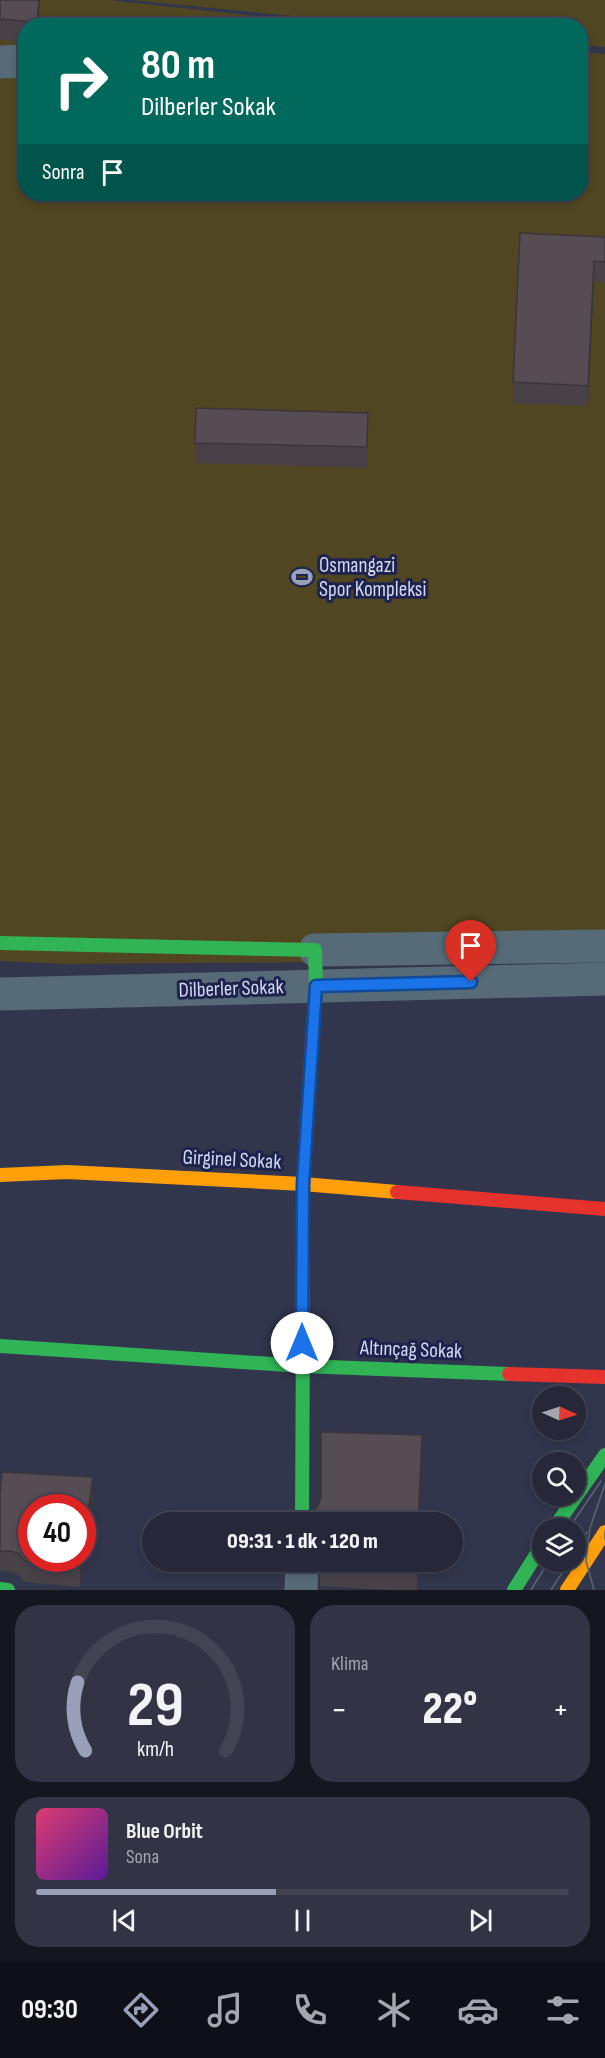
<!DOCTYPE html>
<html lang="tr">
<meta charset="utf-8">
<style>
:root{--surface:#26283a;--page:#323445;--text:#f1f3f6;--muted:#a4a6af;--line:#424454;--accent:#9a9fb9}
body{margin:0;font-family:"Sofia Sans Condensed",sans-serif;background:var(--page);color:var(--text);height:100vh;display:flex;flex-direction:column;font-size:22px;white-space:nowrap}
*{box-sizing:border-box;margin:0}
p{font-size:20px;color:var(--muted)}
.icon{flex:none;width:33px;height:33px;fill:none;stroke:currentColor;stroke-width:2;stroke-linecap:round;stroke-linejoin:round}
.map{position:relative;height:1590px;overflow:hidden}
.drawer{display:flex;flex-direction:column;gap:15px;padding:15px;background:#151620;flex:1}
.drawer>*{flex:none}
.banner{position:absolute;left:18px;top:18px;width:570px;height:183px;border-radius:24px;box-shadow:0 3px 9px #0003,0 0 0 2px var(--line);background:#00695c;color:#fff;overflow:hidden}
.needle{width:39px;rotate:93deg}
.controls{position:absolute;left:532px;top:1386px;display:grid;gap:12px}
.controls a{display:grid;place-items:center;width:54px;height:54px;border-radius:50%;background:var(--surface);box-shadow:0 3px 9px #0003,0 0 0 2px var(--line);font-size:30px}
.speed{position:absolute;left:18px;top:1494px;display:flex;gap:12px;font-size:30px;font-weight:700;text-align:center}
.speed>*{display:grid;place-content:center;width:78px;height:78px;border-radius:50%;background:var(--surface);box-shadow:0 3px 9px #0003,0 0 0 2px var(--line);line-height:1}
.speed .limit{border:9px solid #d22;background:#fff;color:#111}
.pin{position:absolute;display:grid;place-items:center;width:51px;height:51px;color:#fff;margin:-62px -26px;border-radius:50% 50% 50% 0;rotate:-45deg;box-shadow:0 0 6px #0007}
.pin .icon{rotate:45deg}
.me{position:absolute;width:66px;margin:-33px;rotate:0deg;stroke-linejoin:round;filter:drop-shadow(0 0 4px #0008)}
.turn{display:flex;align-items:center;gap:21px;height:126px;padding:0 24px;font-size:27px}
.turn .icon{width:78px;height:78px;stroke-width:2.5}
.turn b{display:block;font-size:42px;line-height:51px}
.then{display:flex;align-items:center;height:57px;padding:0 24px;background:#0003;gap:12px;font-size:22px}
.big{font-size:45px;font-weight:800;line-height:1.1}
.drawer .widget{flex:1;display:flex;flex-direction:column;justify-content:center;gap:9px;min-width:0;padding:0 21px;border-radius:24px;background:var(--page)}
.drawer .dial{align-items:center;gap:0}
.dial svg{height:156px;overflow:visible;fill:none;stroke:var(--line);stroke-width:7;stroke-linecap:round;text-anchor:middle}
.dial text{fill:var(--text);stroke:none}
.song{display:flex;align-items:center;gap:18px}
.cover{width:72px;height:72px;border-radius:9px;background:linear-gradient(135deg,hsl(340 70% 55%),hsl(270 70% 35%))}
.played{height:6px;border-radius:3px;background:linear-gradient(90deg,var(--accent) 45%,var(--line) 45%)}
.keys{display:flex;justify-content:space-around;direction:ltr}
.heat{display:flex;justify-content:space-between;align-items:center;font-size:33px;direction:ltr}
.drawer .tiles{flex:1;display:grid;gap:15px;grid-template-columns:1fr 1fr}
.widget:last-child{grid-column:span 2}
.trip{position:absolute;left:142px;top:1512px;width:321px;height:60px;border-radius:30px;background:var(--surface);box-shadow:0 3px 9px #0003,0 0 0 2px var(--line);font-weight:800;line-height:60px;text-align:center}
.tab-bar{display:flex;height:96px;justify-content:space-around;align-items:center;background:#0f1017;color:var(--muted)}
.tab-bar .icon{width:42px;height:42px}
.tab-bar .active{color:var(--accent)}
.tab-bar b{font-size:27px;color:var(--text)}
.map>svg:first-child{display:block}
</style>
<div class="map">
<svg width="605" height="1590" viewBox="0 0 605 1590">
<rect width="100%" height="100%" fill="#32364d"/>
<!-- green -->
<g fill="#504621">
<polygon points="0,0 108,0 341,25 26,26 26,194 580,194 581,52 605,54 605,960 65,964 0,961"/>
<polygon points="130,0 605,0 605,47 581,45 580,26 385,25"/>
</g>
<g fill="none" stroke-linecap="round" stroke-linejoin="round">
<!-- street -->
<g stroke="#566b77" stroke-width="33">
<polyline points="0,62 26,61"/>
<polyline points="315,950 605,946"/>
<polyline points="0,994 605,979"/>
<polyline points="301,1590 302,1562"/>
</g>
<!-- fast -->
<g stroke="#30b455" stroke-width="14">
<polyline points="0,943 315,950 316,986 312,1041"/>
<polyline points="0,1346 302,1366 509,1374"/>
<polyline points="302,1522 303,1324"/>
<polyline points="554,1528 605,1455"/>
<polyline points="0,1589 8,1590"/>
<polyline points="514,1590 543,1544"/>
</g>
<!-- slow -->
<g stroke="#ff9f0a" stroke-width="14">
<polyline points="0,1175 67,1172 303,1184 397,1192"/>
<polyline points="567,1590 605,1532"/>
</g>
<!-- jam -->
<g stroke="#e5322d" stroke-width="14">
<polyline points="397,1192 605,1209"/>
<polyline points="303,1324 303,1184 312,1041"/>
<polyline points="509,1374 605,1377"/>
</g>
<!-- tram -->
<g stroke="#586772" stroke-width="1.5">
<polyline points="569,1528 601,1481"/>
<polyline points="605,1531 605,1539"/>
<polyline points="576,1550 587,1532"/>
<polyline points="531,1590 548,1562"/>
<polyline points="551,1590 569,1562"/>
<polyline points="594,1590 586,1561 590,1528 605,1484"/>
</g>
</g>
<!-- wall -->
<g fill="#494148">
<polygon points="0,0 40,0 38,26 26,26 26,42 0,40"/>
<polygon points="605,237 605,282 594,282 588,406 513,403 513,382"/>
<polygon points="196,408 368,433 367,468 195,463"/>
<polygon points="0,1495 93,1498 80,1587 24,1582 19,1575 11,1572 0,1571"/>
<polygon points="320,1562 418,1562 417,1590 390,1590 320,1586"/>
</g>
<!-- shaded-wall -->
<g fill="#3c353b">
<polygon points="39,0 40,0 38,26 37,26"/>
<polygon points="594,261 594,282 588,406 588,386"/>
<polygon points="422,1435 420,1522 418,1522"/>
<polygon points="93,1477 93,1498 80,1587 80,1567 82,1558 82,1552"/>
<polygon points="417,1562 418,1562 417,1590"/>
</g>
<!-- building -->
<g fill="#554c54" stroke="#3c353b" stroke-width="1.5">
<polygon points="0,0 39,0 37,22 0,19"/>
<polygon points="520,233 605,237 605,262 594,261 588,386 513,382"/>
<polygon points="196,408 368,413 367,447 195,443"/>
<polygon points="321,1432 422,1435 418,1522 313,1522 312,1521 312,1513 318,1506 321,1497"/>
<polygon points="2,1472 93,1477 82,1552 82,1508 32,1508 32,1558 82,1558 80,1567 24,1561 19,1554 11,1551 0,1551 0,1495"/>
<polygon points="324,1562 417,1562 417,1567"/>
</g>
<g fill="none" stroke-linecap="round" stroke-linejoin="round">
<defs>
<polyline id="route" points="302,1343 303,1184 316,986 471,982"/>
</defs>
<!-- route casing -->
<use href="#route" stroke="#114b97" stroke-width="15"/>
<!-- route -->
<use href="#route" stroke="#1a73e8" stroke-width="10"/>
</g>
<!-- icons -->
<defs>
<symbol id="stadium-bare" viewBox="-9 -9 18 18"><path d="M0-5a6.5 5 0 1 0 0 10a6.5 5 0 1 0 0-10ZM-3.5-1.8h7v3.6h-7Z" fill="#9a9fb9" stroke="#1e234d" stroke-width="2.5" paint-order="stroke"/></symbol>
</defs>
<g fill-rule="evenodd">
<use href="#stadium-bare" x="287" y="562" width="30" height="30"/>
</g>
<g text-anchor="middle" stroke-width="6" stroke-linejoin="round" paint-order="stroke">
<!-- poi labels -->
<g font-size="21" fill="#d2d8f3" stroke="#1e234d" text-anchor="start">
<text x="319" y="572">Osmangazi<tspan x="319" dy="24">Spor Kompleksi</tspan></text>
</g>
<!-- street labels -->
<g font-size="21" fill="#d2d8f3" stroke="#1e234d">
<text transform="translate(231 988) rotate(-2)" y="7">Dilberler Sokak</text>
<text transform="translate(232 1159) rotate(3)" y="7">Girginel Sokak</text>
<text transform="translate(411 1349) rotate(2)" y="7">Altınçağ Sokak</text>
</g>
</g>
</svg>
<div class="controls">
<a><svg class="needle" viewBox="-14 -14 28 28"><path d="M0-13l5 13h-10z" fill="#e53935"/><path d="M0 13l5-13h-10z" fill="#a4a6af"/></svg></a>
<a><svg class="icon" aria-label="search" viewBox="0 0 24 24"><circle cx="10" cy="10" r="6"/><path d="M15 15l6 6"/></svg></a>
<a><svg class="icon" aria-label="layers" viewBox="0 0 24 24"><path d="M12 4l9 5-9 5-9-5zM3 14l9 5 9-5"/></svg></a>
</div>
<div class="speed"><div class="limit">40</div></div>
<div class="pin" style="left:471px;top:982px;background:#d93025"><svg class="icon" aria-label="arrive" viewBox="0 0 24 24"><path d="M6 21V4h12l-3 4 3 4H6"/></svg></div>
<svg class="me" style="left:302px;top:1343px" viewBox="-20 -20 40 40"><circle r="19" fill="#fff"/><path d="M0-13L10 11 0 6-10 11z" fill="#1a73e8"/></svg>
<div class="trip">09:31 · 1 dk · 120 m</div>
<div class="banner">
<div class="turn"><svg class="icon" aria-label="right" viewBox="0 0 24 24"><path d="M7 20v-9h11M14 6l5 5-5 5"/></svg><div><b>80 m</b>Dilberler Sokak</div></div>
<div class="then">Sonra<svg class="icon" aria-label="arrive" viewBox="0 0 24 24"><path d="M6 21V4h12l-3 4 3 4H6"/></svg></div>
</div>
</div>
<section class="drawer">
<div class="tiles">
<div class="widget dial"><svg viewBox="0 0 100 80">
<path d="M14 69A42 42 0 1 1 86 69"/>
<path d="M14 69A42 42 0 0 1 10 34" stroke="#9a9fb9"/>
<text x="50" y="56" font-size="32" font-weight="700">29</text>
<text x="50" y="72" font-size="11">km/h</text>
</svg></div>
<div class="widget"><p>Klima</p>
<div class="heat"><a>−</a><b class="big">22°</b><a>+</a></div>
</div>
<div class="widget">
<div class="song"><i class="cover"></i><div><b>Blue Orbit</b><p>Sona</p></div></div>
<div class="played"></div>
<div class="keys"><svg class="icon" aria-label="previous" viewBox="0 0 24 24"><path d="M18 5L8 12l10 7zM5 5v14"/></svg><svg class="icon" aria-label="pause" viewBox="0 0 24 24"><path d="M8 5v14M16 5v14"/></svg><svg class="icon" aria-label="next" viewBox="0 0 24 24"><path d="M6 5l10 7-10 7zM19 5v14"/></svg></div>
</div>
</div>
</section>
<nav class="tab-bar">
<b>09:30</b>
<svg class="icon active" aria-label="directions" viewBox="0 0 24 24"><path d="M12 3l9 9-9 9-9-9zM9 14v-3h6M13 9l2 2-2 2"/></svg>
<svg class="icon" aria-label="music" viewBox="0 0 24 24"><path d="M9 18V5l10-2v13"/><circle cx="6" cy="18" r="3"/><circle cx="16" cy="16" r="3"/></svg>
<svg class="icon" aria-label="phone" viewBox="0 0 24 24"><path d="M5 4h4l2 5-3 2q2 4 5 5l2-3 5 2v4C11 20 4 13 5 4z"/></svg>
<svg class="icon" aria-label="climate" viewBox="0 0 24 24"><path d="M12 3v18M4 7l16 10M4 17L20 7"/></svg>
<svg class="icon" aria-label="car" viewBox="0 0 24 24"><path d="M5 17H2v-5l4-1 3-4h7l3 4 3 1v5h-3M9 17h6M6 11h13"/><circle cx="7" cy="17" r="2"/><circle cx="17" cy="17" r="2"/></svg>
<svg class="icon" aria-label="filters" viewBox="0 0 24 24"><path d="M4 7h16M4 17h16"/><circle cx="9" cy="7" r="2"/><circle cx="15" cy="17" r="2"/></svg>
</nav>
